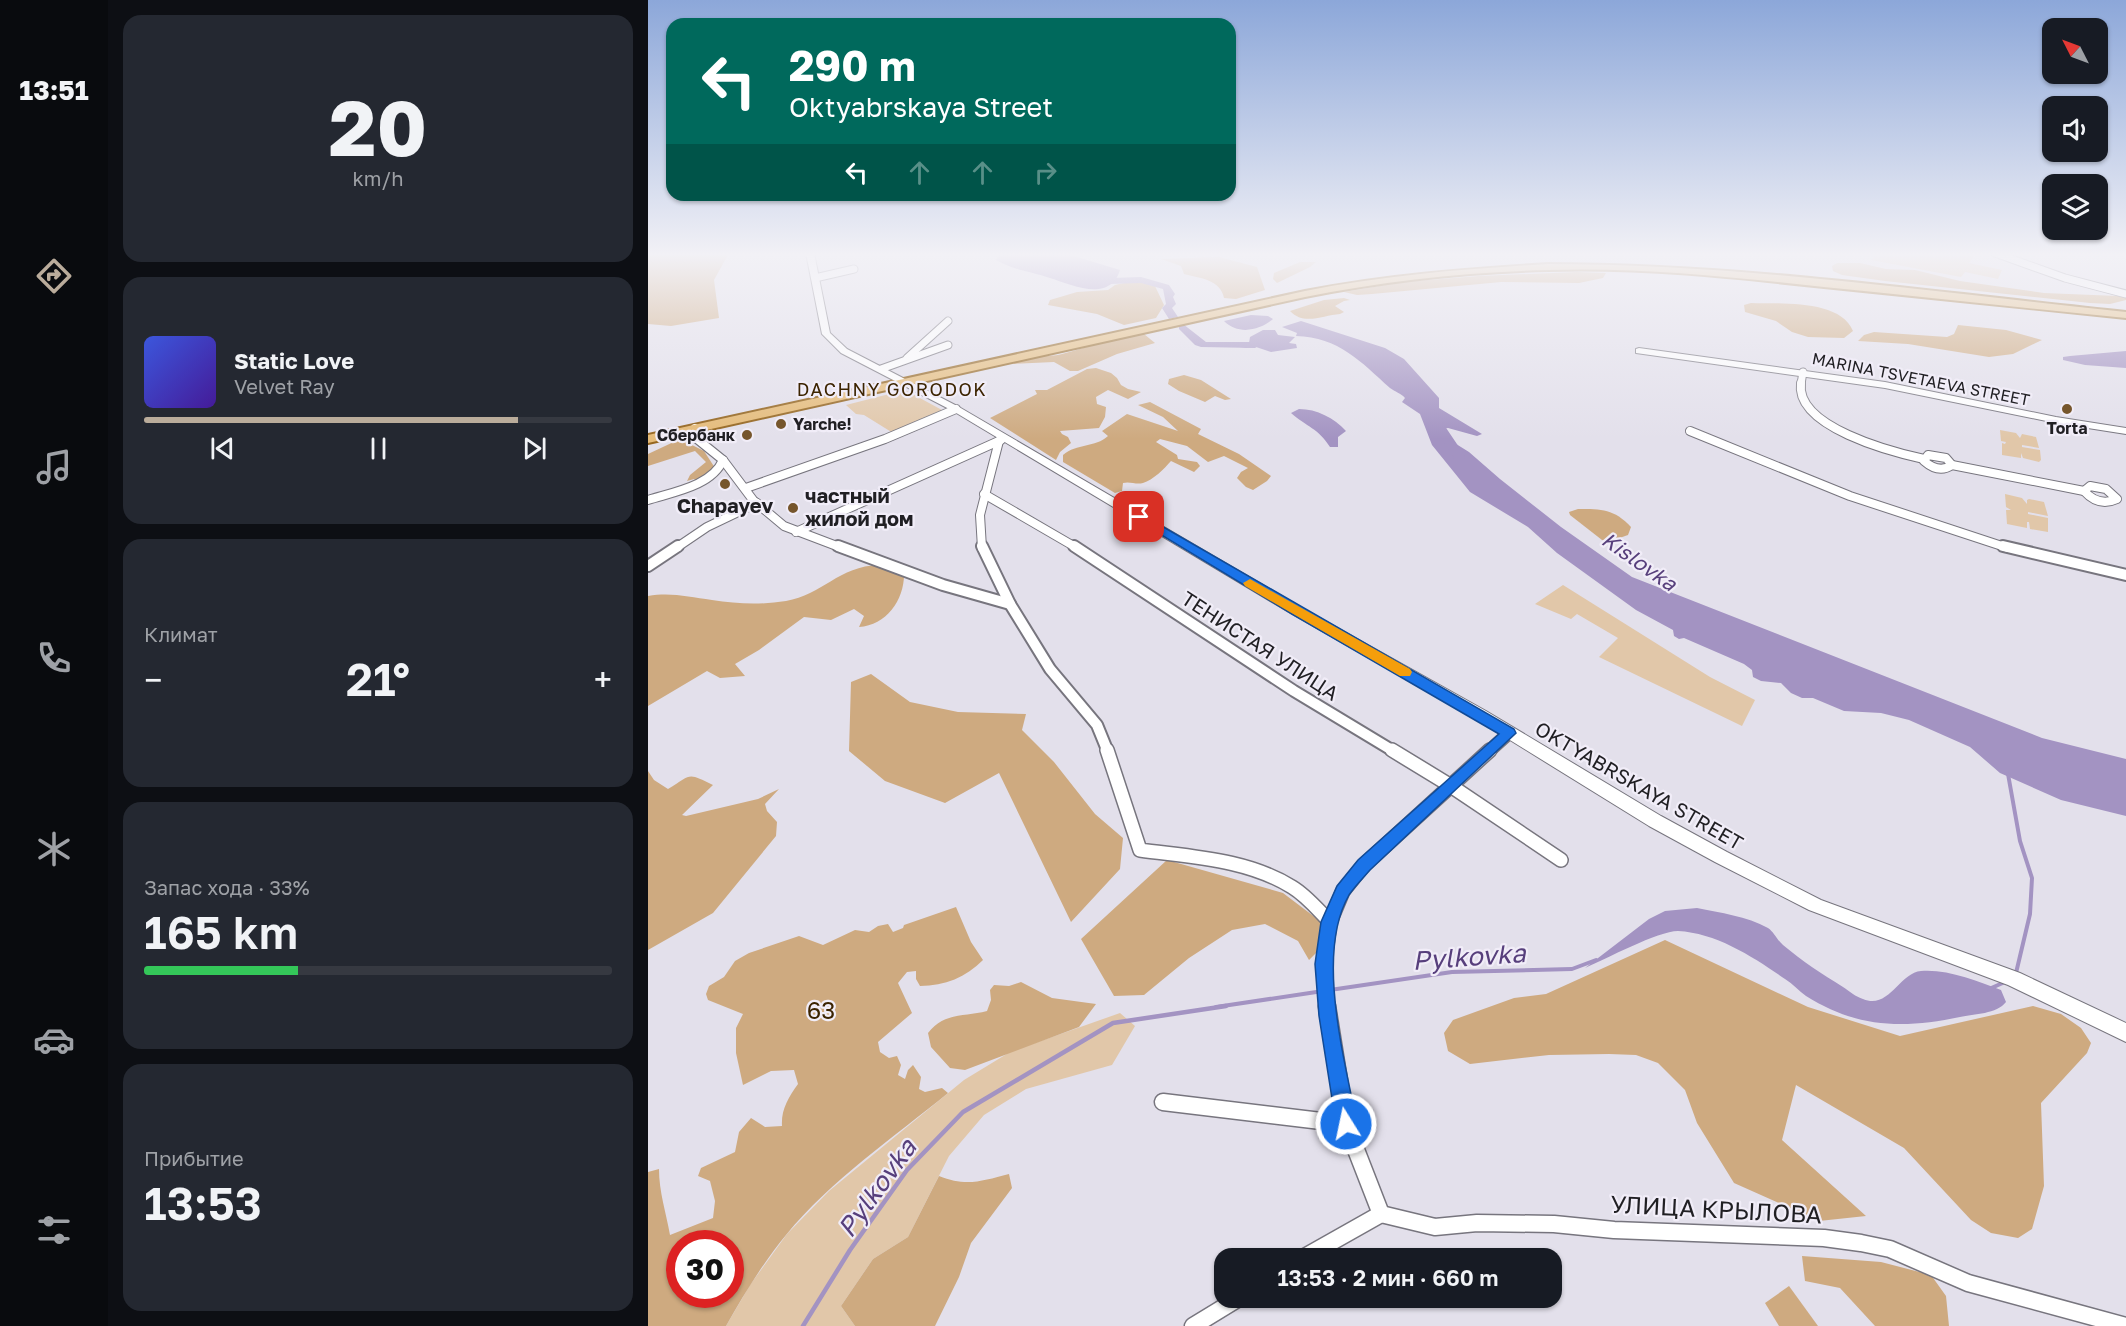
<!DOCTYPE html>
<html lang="ru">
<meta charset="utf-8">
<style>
:root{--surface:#171b24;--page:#242831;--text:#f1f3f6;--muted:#9ea1a6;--line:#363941;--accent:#baac9b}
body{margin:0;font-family:"Golos Text",sans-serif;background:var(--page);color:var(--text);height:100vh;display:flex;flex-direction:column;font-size:22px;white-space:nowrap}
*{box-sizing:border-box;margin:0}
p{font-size:20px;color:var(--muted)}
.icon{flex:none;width:33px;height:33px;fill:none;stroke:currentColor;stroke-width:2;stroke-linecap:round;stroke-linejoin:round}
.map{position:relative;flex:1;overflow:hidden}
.details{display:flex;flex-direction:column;gap:15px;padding:15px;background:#0d0f14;width:540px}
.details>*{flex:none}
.guide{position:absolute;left:18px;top:18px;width:570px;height:183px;border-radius:18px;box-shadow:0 2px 4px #0004;background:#00695c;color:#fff;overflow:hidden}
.needle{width:39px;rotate:312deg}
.buttons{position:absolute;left:1394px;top:18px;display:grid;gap:12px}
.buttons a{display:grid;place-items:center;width:66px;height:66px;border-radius:12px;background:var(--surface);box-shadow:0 2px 4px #0004;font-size:30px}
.speed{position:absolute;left:18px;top:1230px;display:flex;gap:12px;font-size:30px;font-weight:700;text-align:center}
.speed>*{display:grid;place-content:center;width:78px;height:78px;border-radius:50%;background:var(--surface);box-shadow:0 2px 4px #0004;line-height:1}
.speed .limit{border:9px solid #d22;background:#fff;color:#111}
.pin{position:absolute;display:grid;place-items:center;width:51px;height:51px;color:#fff;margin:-26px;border-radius:12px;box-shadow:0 3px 9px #0006}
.me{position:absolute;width:66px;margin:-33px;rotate:350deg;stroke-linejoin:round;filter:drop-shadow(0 0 4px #0008)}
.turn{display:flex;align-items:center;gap:21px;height:126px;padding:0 24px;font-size:27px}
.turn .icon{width:78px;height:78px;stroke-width:2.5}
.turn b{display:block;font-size:42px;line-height:51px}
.lanes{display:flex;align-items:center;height:57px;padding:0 24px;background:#0003;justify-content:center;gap:30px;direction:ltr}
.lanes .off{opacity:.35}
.big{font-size:45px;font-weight:600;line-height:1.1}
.details .card{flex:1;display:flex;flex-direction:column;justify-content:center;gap:9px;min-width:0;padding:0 21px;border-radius:18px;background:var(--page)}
.details .dial{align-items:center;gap:0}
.dial b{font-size:78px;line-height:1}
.song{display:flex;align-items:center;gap:18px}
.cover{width:72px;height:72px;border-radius:9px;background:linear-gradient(135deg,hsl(230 70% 55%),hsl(260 70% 35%))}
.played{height:6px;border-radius:3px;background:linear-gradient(90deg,var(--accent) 80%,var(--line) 80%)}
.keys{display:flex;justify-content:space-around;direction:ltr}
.heat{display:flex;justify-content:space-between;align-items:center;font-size:33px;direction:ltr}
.charge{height:9px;border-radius:4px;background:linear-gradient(90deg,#34c759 33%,var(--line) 0)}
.trip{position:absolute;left:566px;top:1248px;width:348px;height:60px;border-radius:18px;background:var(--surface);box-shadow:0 2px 4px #0004;font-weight:600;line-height:60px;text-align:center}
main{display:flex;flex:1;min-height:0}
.menu{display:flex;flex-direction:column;width:108px;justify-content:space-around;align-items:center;background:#090b0e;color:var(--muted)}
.menu .icon{width:42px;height:42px}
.menu .active{color:var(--accent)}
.menu b{font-size:27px;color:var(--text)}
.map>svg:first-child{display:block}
</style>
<main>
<nav class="menu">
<b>13:51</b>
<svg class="icon active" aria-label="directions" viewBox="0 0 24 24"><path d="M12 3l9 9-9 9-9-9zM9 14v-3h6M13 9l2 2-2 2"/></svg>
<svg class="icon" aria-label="music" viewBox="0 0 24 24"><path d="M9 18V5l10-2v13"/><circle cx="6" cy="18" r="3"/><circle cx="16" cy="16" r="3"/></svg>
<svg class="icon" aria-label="phone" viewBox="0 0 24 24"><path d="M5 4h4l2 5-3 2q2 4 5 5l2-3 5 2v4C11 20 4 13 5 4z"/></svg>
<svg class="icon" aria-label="climate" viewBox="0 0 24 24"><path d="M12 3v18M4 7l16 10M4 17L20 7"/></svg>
<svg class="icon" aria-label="car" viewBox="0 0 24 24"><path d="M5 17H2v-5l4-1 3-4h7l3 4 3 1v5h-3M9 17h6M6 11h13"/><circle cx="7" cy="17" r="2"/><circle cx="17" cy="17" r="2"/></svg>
<svg class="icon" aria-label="filters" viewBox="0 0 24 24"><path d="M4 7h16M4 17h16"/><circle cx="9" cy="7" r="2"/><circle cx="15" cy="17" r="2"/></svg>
</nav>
<section class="details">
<div class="card dial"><b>20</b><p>km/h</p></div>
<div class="card">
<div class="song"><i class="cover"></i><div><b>Static Love</b><p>Velvet Ray</p></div></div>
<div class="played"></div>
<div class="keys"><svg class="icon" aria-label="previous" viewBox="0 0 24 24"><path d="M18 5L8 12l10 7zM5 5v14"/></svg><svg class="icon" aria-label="pause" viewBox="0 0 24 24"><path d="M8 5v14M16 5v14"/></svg><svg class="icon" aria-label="next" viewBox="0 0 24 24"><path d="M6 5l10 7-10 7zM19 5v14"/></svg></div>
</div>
<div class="card"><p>Климат</p>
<div class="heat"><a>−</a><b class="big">21°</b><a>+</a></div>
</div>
<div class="card"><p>Запас хода · 33%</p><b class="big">165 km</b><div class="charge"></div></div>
<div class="card"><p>Прибытие</p><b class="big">13:53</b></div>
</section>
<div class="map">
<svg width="1478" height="1326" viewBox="0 0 1478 1326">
<rect width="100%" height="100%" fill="#e3e0eb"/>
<!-- green -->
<g fill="#e1c7a9">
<polygon points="1231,253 1328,253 1321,263 1354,270 1350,279 1317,272 1313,277 1223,260"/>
<polygon points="257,390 294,410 294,413 245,433 216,415 208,414 198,405"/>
<polygon points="1352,430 1368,433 1372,438 1374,434 1388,437 1391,448 1374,445 1374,447 1392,450 1393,460 1391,462 1375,458 1373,453 1373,458 1354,455 1354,443 1357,444 1358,442 1353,441"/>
<polygon points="1357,494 1374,498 1379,504 1379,500 1381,499 1396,502 1400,516 1380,512 1380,514 1400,518 1400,532 1382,529 1381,522 1379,522 1379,528 1359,524 1358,510 1363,510 1358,507"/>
<polygon points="915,585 1062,677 1107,700 1094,726 951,657 970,638 929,614 923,619 887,604"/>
<polygon points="472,1013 487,1026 464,1065 378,1089 336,1115 301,1156 260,1237 225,1259 193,1306 207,1326 78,1326 102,1285 139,1234 181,1191 316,1080 362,1052"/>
</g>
<!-- forest -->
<g fill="#ceaa80" fill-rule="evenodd">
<polygon points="0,253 81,253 66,280 71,318 23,326 0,324"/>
<path d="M571,257L609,267L617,290L588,299L576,298C573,280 552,278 536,274L533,266L513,259Z"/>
<polygon points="652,262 668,262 662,267 629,283 625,279 626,273"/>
<polygon points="1189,263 1212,263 1238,269 1267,270 1312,281 1396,293 1470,296 1478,298 1478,300 1462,304 1442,303 1237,281 1194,275 1185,271 1184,266"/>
<polygon points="929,272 958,273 955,278 931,283 853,282 724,294 709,295 696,292 755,282 830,276"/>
<polygon points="488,280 507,286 516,305 508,318 476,325 449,314 400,305 402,300 429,292 460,290 467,285"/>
<path d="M696,298L702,300L696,301L687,306L696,312L692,314C675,315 656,326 642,311L676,300Z"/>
<path d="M1103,303C1131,304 1192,299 1205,331L1196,338L1160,337L1144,332L1128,321L1097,312L1096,305Z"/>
<polygon points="1310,325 1358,330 1394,340 1365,354 1341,357 1260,344 1210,341 1216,335 1226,332 1299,337 1306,334"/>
<path d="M496,334L507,343L469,354L430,371H422L406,362L365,364C381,351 397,359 414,354C441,347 468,336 496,334Z"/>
<polygon points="448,368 463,373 469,378 473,385 480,389 493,392 480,399 460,390 448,397 449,404 458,407 457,417 451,428 412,431 414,434 420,437 423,443 412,452 408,460 342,418 389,394 387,390 399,390 439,369"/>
<polygon points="536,375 553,380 583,399 577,400 567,396 557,402 531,391 520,384 521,379"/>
<path d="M502,402L553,429L550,434L591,454L623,476L619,481L605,490L598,487L589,478L593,472L600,468L576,456L560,462L539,446L512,439L508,442L529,455L530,459L549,462L552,466L546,472L523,461C516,469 505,480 495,483C488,485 482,481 475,483L474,491L467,493L415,462V455C429,443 447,448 460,436L454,431L479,414L530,431L515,417L490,405Z"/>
<polygon points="32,439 56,451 67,468 49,481 46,479 39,481 42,475 58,462 47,451 0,466 0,454"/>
<path d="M930,509C954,509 966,509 983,527L980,535L960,542L954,540L922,515L921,512Z"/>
<path d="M231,565L256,572C257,599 239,625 211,627L216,616L206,609L183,620L156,617L111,650L87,664L97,676L72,678L59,671L0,706V596C23,592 41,597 64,600C89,604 113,605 138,601C174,595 191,566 231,565Z"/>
<polygon points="223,674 262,702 310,712 378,714 374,730 406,762 447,814 475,838 472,869 423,922 351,773 297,803 237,781 201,751 203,682"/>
<path d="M0,771L6,780L20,789C44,774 39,772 65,785L34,815L38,816L110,799L131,789L117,804L119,811L129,822L128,836L65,913L0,950Z"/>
<polygon points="519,860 635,893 672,921 675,946 661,960 650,941 617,924 584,930 541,958 496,995 466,996 433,939"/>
<path d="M308,907L323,942L335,960C318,977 297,986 272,986L268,979V971L259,972L250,983L264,1013L230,1042L232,1052L241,1058L249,1056L253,1065L250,1075L257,1079L260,1070L265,1065L273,1077L271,1089L277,1092L294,1088L300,1093C245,1138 183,1180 138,1235C115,1263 96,1294 78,1326H0V1172L11,1169C11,1192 18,1212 22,1235L65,1218L67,1201L62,1181L50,1176L53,1168L87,1152L91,1132L103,1118L117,1127L134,1126C133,1110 140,1098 150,1084L146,1070L123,1071L95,1085L88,1053V1028L95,1014L60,1000L58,994L61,986L76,977L87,961L101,953L151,936L175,945L207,930L221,932L230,926L240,924L245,932L255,928L256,925ZM32,1244H82V1294H32Z"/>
<polygon points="1017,940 1160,1007 1252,1036 1385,1006 1413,1014 1433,1028 1443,1043 1439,1053 1393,1103 1396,1186 1384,1229 1370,1238 1343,1233 1323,1220 1256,1148 1148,1085 1134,1140 1218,1216 1171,1221 1086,1183 1049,1123 1037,1090 1010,1063 988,1055 961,1054 901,1055 822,1064 800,1051 796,1033 805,1020 866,998 898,994"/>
<path d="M373,982L404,998L448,1004L431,1027L317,1070L302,1068L283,1047L280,1033C296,1012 317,1017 339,1011L343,1000L342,990L346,985L361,986Z"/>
<path d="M361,1174L364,1188L323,1243L311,1277L287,1326H207L193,1306L225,1259L260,1237L291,1176C318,1187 334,1181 361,1174Z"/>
<polygon points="1154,1256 1233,1262 1283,1275 1298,1296 1301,1326 1227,1326 1192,1288 1157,1281"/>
<polygon points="1141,1286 1170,1326 1131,1326 1117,1303"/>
</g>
<!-- water -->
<g fill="#a393c2">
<path d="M352,253H416L472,270C462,303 424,285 402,278C381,271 368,271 348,260Z"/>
<path d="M603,315L620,316L625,319C611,331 590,335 576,321Z"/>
<path d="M653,321L737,348L756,359L791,398V408L834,434L829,436L800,428L789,430L792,434L821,452L852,479L913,527L984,577L1394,738L1478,759V816L1413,800L1352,773L1322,747L1261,720L1233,713L1196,711L1165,698H1154L1143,693L1133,683L1113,681L1105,677L1104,670L1096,664L1036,638L1031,639L1026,636L1025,630L988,610L909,553L880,527L822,492L784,445L772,414L754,402L757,398C753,393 747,392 742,388C713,362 691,337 648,336L649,333L634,327Z"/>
<polygon points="615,330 627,330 630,335 647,337 641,343 648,344 649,348 623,352 608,347 598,348 587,346 601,343 602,337"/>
<polygon points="1478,351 1478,368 1437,365 1415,360 1415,357 1422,356"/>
<path d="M651,409C669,409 686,418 698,431L690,437V447H682C670,428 659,427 643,413Z"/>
<path d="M1049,908C1072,913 1099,916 1120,928C1126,932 1129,940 1135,945C1154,961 1174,974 1195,987C1201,991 1208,997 1215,999C1241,1010 1251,973 1273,971C1300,969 1329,981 1353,990L1358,1002C1349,1014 1326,1014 1312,1017C1255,1029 1209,1028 1158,996C1151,991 1145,984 1137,979C1107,958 1069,933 1030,931C1010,931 958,959 937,968L1001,919L1017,911Z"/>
</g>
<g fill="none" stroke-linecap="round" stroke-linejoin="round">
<!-- stream-far1 -->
<g stroke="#a393c2" stroke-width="4">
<polyline points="1360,774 1372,841 1384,878 1382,914 1368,973"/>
<polyline points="1341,989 1357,982"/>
<polyline points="682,990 804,972 924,969 948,960"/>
<polyline points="568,1007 675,991"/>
</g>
<!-- stream -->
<polyline stroke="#a393c2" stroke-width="4.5" points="155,1326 202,1250 259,1170 315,1112 465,1023 578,1006"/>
<!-- river -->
<g fill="#a393c2" fill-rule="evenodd">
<polygon points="449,274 462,278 493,277 521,285 527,294 525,297 528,304 524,308 530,317 521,319 514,308 518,304 515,289 493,283 461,284 446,279 444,277"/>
<polygon points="535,324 558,342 607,342 612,345 607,348 553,347 547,345 531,329 531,325"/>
<polygon points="782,409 786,410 817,456 816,459 806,459 805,456 776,413"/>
</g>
<defs>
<g id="minor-far4">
<polyline points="1347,253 1417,278 1478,294"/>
<polyline points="167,278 206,269"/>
<polyline points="259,358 300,321"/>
<polyline points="233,369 300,345"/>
<polyline points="1153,384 1155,372"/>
</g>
<g id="minor-far3">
<path d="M1153,383C1147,427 1244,452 1276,459"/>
<polyline points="47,428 49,439 75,460 105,500 136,526 194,548"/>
<polyline points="1042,431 1202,496 1360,548"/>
<path d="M1280,455L1298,458L1304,465C1294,472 1284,468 1276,461Z"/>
<polyline points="1304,465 1436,491"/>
<path d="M1442,486L1458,489L1469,499C1456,505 1445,501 1436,491Z"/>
<polyline points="98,488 237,439 308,409"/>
<polyline points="336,494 429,548"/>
<path d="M0,500C25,492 64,486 75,460"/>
<polyline points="148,532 353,440"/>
<polyline points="28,548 59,527 109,503"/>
<polyline points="334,548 332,515 351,441"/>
</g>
<g id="minor-far2">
<polyline points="190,546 295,585 362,604"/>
<polyline points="334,546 362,604 402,669 449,725 460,752"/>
<polyline points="426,546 646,691 747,752"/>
<polyline points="1355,546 1478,575"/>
<polyline points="0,566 30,546"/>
<polyline points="840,752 861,733"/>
</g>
<g id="minor-far1">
<path d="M459,750L492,850C543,857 599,859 644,887C659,896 670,910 682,922"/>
<polyline points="744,750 803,786 913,860"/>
<polyline points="679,1007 676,964 682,922 695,891 716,865 842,750"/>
</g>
<g id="minor">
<polyline points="679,1006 698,1124 733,1214"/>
<polyline points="515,1102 698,1124"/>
<polyline points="655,1258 733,1214 787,1227 829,1223 906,1224 966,1230 1176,1238 1213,1243 1242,1249 1320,1283 1478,1326"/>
<polyline points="545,1326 591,1298"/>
</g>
<g id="tertiary">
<polygon points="158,253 166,253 182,333 199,349 311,407 654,608 838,711 1013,816 1079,852 1173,900 1372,973 1478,1023 1478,1042 1360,985 1161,910 1067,862 1001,826 828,719 644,614 305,411 193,353 174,334"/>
<polygon points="991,348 1237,382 1408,417 1478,428 1478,434 1408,423 1237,388 988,353 988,349"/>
</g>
<path id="primary" d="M900,264C1093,264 1286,292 1478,312V318C1377,308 1277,297 1176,287C1084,277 992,267 900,270C818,272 737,281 657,297L0,443V435L657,291C738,275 818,269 900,264Z"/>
</defs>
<!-- minor-far4 casing -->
<use href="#minor-far4" stroke="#77757e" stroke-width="9"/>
<!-- minor-far3 casing -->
<use href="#minor-far3" stroke="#77757e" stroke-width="10"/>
<!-- minor-far2 casing -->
<use href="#minor-far2" stroke="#77757e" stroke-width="14"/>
<!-- minor-far1 casing -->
<use href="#minor-far1" stroke="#77757e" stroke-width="16"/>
<!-- minor casing -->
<use href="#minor" stroke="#77757e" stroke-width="19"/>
<!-- tertiary casing -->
<use href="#tertiary" stroke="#77757e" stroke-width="2"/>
<!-- primary casing -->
<use href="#primary" stroke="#956620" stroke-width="4"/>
<!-- minor-far4 -->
<use href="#minor-far4" stroke="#fff" stroke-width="7"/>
<!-- minor-far3 -->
<use href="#minor-far3" stroke="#fff" stroke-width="8"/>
<!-- minor-far2 -->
<use href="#minor-far2" stroke="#fff" stroke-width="10"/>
<!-- minor-far1 -->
<use href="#minor-far1" stroke="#fff" stroke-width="13"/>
<!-- minor -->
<use href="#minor" stroke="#fff" stroke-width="16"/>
<!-- tertiary -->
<use href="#tertiary" fill="#fff" fill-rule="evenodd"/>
<!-- primary -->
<use href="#primary" fill="#e5bb79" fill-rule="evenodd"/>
</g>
<!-- sky -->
<linearGradient id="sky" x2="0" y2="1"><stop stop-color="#8ca7d9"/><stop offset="0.58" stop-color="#f2f1f6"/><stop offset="1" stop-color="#f2f1f6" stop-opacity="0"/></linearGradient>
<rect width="1478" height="439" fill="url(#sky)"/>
<!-- route -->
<path fill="#1a73e8" stroke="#114b97" stroke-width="1.5" d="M491,513L866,729L868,733L722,870C715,878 707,886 701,895C667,954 697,1060 709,1124L706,1131L698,1134L691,1131L688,1124L671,1016L667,964L673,922L689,886L710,860L851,734L644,614L487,519V514Z"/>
<!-- slow -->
<polygon fill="#f59e0b" points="602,579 762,669 764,672 762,676 752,676 597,586 595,583"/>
<!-- markers -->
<g fill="#76562c" stroke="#f1edf8" stroke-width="2">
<circle cx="1419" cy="409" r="6"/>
<circle cx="133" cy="424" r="6"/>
<circle cx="99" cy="435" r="6"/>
<circle cx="77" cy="484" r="6"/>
<circle cx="145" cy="508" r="6"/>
</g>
<g text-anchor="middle" stroke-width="4.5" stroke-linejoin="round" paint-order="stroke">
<!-- far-street labels -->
<g font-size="16" fill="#201f23" stroke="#f1edf8">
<text transform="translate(1273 379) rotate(11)" y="6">MARINA TSVETAEVA STREET</text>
</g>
<!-- far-poi labels -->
<g font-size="16" font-weight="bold" fill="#201f23" stroke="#f1edf8" text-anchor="start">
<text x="145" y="430">Yarche!</text>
<text x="1419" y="434" text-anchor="middle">Torta</text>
<text x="87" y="441" text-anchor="end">Сбербанк</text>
</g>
<!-- far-neighbourhood labels -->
<g font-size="18" letter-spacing="1.5" fill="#3c2401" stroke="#f1edf8">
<text x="244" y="396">DACHNY GORODOK</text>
</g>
<!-- poi labels -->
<g font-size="20" font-weight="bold" fill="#201f23" stroke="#f1edf8" text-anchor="start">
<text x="157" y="503">частный<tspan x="157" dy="23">жилой дом</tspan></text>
<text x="77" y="513" text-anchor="middle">Chapayev</text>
</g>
<!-- street labels -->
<g font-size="20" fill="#201f23" stroke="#f1edf8">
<text transform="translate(612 646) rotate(33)" y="7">ТЕНИСТАЯ УЛИЦА</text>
<text transform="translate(991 786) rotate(30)" y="7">OKTYABRSKAYA STREET</text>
</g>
<!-- water labels -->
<g font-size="21" font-style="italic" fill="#573f7c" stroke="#f1edf8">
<text transform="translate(991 562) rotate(35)" y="7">Kislovka</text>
</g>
<!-- near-park labels -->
<g font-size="24" fill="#3b2300" stroke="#f1edf8">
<text x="173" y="1019">63</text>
</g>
<!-- near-street labels -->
<g font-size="24" fill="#201f23" stroke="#f1edf8">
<text transform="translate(1068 1210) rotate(3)" y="8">УЛИЦА КРЫЛОВА</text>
</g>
<!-- near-water labels -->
<g font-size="26" font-style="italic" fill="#573f7c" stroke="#f1edf8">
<text transform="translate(821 957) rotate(-4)" y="9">Pylkovka</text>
<text transform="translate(229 1188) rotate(-54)" y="9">Pylkovka</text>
</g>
</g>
</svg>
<div class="buttons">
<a><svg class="needle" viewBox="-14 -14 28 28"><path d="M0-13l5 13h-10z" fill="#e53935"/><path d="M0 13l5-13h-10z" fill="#9ea1a6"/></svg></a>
<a><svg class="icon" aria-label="sound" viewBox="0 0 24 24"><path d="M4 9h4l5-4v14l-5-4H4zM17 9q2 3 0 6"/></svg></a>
<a><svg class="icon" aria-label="layers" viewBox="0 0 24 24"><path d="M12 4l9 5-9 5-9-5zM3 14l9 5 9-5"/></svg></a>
</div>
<div class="speed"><div class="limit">30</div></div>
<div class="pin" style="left:491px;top:517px;background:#d93025"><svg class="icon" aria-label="arrive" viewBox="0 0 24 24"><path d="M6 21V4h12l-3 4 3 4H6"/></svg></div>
<svg class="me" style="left:698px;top:1124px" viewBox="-20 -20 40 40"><circle r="17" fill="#1a73e8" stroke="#fff" stroke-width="3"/><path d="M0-11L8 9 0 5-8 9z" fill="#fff"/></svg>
<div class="trip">13:53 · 2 мин · 660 m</div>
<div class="guide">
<div class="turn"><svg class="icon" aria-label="left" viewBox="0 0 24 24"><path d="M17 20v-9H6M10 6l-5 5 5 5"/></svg><div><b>290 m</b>Oktyabrskaya Street</div></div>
<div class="lanes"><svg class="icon" aria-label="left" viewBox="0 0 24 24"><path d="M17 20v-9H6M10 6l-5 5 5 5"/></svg><svg class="icon off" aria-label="ahead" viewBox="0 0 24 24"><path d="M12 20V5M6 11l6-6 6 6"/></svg><svg class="icon off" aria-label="ahead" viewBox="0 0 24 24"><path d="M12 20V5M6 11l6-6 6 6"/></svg><svg class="icon off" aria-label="right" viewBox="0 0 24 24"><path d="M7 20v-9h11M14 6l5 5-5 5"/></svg></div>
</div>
</div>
</main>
